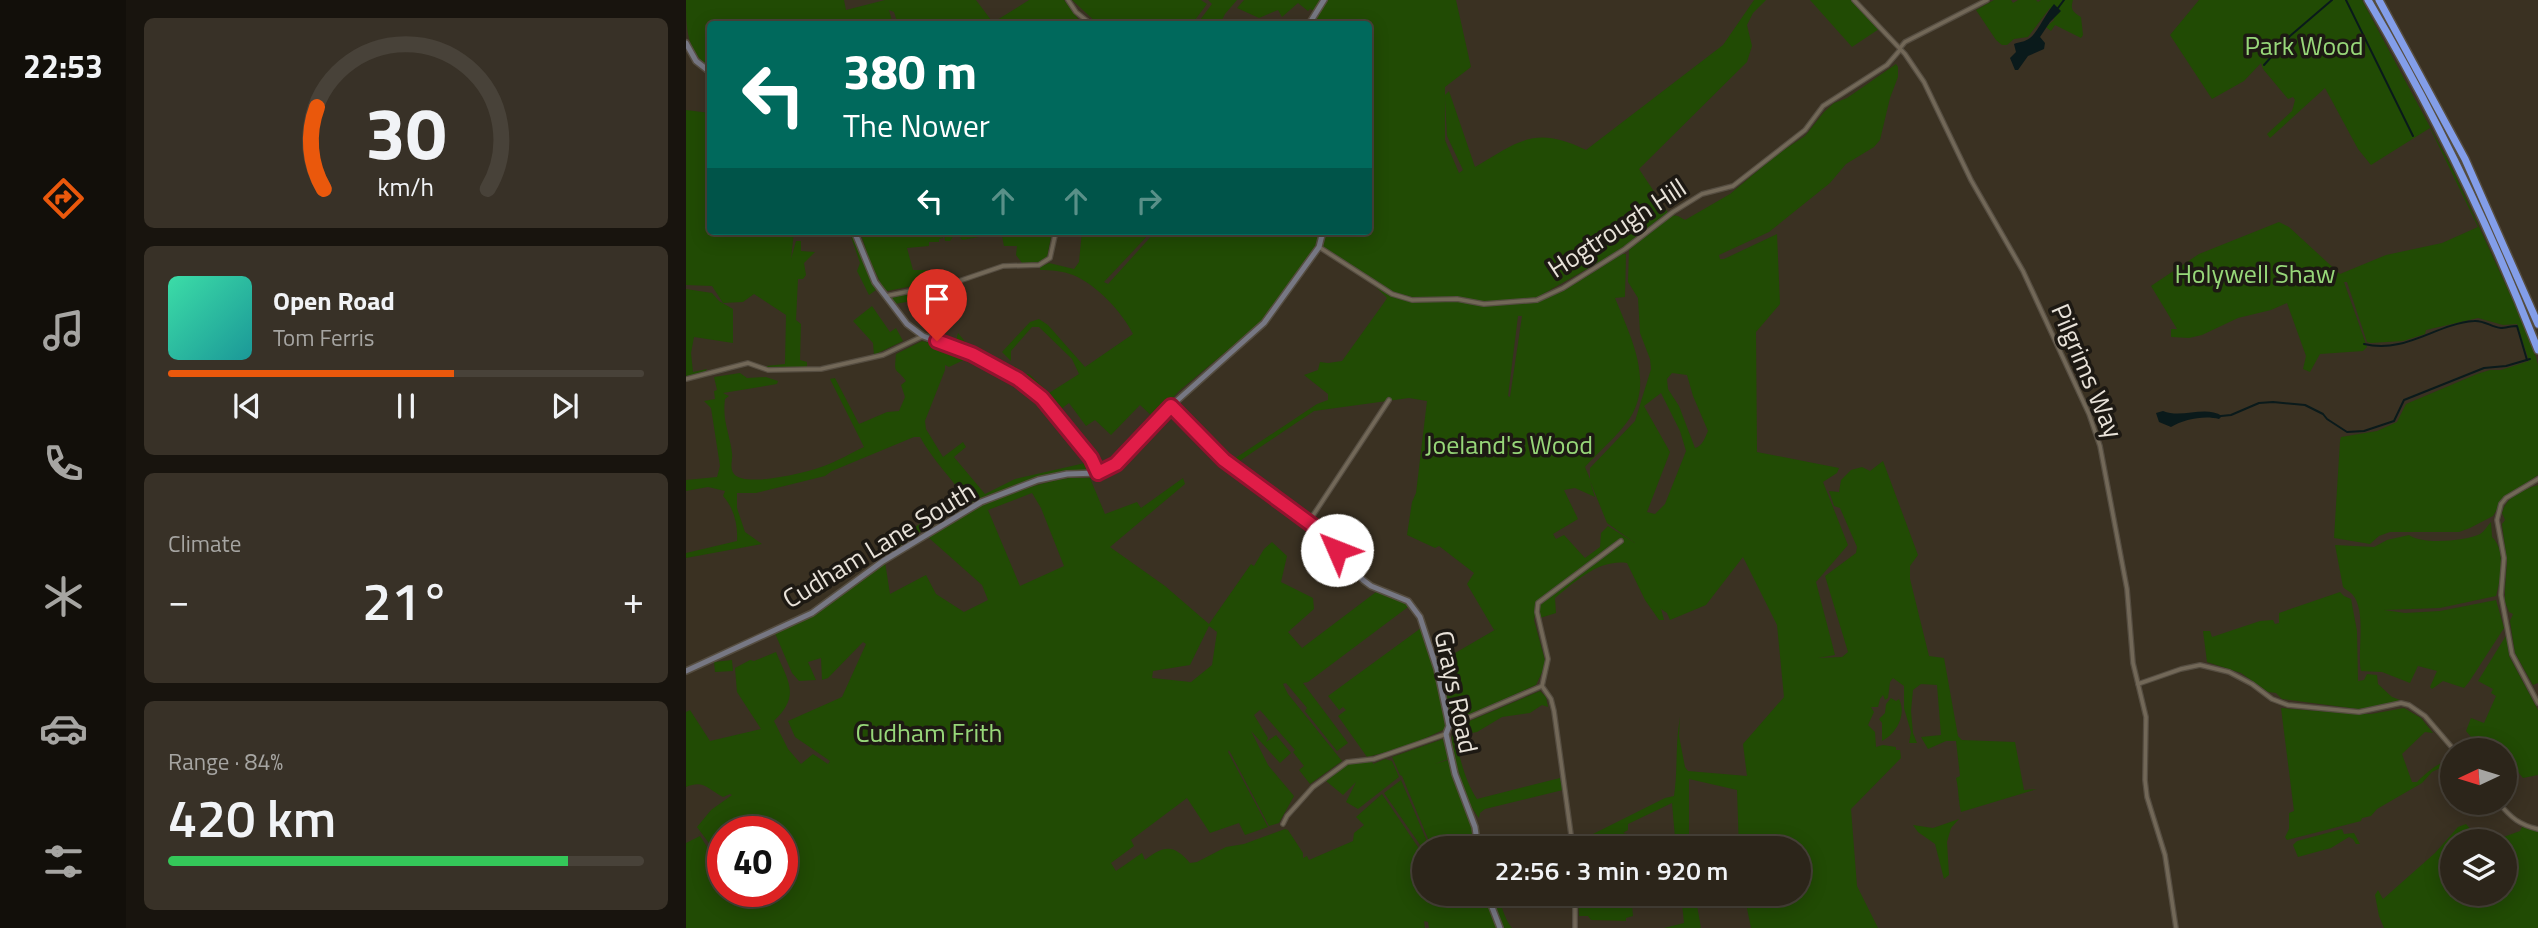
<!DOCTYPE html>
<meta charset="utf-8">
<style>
:root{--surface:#2c251a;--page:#383127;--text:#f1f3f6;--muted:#a6a5a2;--line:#484239;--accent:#ea580c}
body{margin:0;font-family:"Titillium Web",sans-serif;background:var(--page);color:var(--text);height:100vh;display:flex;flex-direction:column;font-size:26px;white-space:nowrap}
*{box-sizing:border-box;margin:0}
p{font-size:23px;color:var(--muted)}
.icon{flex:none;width:38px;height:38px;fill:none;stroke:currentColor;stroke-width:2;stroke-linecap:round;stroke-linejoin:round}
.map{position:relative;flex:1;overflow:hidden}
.drawer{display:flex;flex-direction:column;gap:18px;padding:18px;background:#18140e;width:560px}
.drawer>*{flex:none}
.hud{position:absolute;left:21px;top:21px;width:665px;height:214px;border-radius:7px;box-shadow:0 4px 18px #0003,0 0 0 2px var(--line);background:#00695c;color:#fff;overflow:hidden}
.needle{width:46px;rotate:266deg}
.buttons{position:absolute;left:1754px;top:738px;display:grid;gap:14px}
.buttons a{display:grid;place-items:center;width:77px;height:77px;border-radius:50%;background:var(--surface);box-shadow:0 4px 18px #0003,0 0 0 2px var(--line);font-size:35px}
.speed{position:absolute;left:21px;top:816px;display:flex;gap:14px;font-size:35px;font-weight:700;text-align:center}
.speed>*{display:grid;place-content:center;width:91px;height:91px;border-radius:50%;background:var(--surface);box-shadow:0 4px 18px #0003,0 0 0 2px var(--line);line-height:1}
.speed .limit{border:10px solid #d22;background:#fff;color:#111}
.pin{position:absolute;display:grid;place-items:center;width:60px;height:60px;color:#fff;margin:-72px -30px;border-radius:50% 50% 50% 0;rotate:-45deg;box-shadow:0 0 7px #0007}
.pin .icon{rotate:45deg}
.me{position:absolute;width:77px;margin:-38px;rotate:314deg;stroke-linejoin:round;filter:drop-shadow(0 0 5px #0008)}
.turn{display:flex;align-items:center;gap:24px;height:147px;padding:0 21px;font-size:32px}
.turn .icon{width:91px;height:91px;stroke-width:2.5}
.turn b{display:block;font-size:49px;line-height:60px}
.lanes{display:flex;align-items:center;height:66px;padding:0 21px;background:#0003;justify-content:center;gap:35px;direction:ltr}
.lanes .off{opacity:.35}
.big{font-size:52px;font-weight:600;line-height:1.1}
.drawer .tile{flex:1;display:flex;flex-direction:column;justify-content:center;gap:10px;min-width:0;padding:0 24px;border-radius:10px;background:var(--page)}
.drawer .dial{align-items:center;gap:0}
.dial svg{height:182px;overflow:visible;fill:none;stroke:var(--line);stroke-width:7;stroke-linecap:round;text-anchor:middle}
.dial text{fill:var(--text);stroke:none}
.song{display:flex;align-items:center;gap:21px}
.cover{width:84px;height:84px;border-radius:10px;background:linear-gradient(135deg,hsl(160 70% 55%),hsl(180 70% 35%))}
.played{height:7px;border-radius:4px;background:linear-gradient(90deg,var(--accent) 60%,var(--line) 60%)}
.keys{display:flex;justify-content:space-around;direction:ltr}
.heat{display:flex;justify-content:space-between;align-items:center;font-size:38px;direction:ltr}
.charge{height:10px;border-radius:5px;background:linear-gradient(90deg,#34c759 84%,var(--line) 0)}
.trip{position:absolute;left:726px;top:836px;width:399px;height:70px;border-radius:35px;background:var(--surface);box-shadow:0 4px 18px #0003,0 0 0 2px var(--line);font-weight:600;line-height:70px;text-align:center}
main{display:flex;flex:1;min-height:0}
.dock{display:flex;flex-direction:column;width:126px;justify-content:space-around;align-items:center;background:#120f0a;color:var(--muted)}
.dock .icon{width:49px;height:49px}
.dock .on{color:var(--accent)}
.dock b{font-size:32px;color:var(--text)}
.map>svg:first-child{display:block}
</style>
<main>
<nav class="dock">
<b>22:53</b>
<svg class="icon on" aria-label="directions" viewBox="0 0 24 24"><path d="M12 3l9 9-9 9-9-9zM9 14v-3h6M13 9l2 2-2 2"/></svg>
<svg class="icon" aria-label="music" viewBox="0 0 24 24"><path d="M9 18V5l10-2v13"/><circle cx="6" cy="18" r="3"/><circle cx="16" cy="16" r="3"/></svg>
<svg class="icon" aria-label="phone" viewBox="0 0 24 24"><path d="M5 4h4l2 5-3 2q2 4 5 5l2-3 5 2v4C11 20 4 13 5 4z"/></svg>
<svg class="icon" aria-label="climate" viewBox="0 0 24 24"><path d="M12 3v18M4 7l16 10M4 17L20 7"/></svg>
<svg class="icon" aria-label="car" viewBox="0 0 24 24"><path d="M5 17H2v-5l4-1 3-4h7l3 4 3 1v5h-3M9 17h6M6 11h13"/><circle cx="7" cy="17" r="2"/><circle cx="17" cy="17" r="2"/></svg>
<svg class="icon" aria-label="filters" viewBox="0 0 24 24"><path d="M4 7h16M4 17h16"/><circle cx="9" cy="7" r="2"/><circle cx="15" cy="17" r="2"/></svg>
</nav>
<section class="drawer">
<div class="tile dial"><svg viewBox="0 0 100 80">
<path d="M14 69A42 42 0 1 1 86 69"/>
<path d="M14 69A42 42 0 0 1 11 33" stroke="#ea580c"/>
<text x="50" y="56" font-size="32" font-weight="700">30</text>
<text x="50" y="72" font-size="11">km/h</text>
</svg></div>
<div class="tile">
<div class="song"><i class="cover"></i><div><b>Open Road</b><p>Tom Ferris</p></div></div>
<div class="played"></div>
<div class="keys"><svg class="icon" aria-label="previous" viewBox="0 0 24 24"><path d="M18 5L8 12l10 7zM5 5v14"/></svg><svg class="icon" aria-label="pause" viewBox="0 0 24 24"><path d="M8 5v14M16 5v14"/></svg><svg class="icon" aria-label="next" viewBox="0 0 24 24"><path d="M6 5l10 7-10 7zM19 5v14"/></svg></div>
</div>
<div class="tile"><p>Climate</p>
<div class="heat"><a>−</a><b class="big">21°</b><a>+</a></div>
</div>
<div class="tile"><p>Range · 84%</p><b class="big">420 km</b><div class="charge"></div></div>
</section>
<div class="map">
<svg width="1852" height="928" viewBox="0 0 1852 928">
<rect width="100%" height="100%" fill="#3a3122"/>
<!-- green -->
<g fill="#214b04" fill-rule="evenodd">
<path d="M0,0H158L160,10L199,0H290L308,24H212L208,12L203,10L207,24H24V68C0,52 0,26 0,0Z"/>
<polygon points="343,0 378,0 393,20 386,24 315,24 311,20"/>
<polygon points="386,0 515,0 521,4 506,24 412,24"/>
<polygon points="522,0 551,0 539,14 534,24 511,24 526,4"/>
<polygon points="558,0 634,0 628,11 624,9 622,11 612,3 596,17 592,10 573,18 551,8"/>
<path d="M641,0H770L785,67L759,87V95L763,91L789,167C833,141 849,125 900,150L1037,45L1068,0H1080L1067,13L1061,25L1066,46L1061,62L953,169L983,214L938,248L850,298L799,302L771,297H726L707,292L635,247L640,231H682V24H625ZM759,98L761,136L777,170L773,173L759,140Z"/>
<polygon points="1124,0 1166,0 1193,29 1166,47"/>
<path d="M1308,0H1325L1327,3L1332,0H1350L1352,2L1355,0H1387C1384,10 1387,12 1395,17L1397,35L1395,38L1369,25L1365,31L1360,27L1368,20L1364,8L1342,37L1328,39L1321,45H1316L1310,40L1290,10Z"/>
<polygon points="1513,0 1676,0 1766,168 1829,305 1850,357 1852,365 1852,475 1817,499 1807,516 1784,528 1773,532 1704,532 1693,536 1684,544 1648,538 1654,441 1655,437 1691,431 1711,422 1720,404 1791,374 1804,370 1815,370 1843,361 1831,324 1817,325 1792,318 1740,330 1739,334 1717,341 1685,343 1681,342 1661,282 1658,282 1681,347 1677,351 1634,354 1624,372 1617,369 1620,356 1601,303 1585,310 1552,318 1516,335 1503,338 1485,337 1485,329 1491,329 1465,286 1513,254 1593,222 1603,227 1654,274 1700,255 1756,243 1792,227 1744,128 1685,165 1672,149 1639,88 1584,138 1581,134 1606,111 1609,100 1607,97 1602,99 1577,69 1575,63 1558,81 1526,99 1484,35"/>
<path d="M1210,64L1212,67V77L1204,98L1194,140L1188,147L1160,164L1144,183L1083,232L1033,255L1034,259H1038L1091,234L1094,304L1070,332L1071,452L1153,468L1151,473L1137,482L1162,545L1130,582L1149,655L1132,658L1156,657L1162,652L1139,576L1170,553L1171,547L1154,508L1148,506L1143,491L1153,492L1155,480L1165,470L1176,467L1184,471L1197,461L1232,555L1224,566V579L1243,656L1258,658L1272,736L1276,740L1329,742L1338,790L1351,789L1275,812C1272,801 1273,790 1270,778L1274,776L1270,741H1260L1242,749L1235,737L1255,735L1251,685L1235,684L1227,690L1225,711L1227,733L1231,743H1223L1225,732L1218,708V686L1207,678L1204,682L1202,698L1199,700L1197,695L1194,699L1192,707H1185L1188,712L1182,725L1189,732L1190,747L1197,745L1210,747V750H1214L1215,758L1165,809L1171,886L1192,928H1065L1058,894H1113V849H1053L1051,790L1003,779V849H990L986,803L942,824V830L937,833L941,834L942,849H893L891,836L907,834L979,798L988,796C992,770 989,744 994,717L993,736L999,767L1002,771L1061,776L1057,744L1098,697L1091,625L1057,557L1020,605L984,620L981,613L975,609L978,620H973L959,600L941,563C913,559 890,581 869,598L870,613L854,618L853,604L934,540L851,602L848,620L860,664L850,685L767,722L752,663L812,628L808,630L781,584L788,573L753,546L749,548L721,535L726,502L730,493L741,401L723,398L628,411L549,464L545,461L631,404L642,400V394L618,375L632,370L634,362L642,363L656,361L697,304L701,298L685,282L704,296L725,302L770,301L796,306L849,303L879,290L936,254H940L939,297L929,298C944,335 968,381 944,418C932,436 913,451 899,467L904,479V468L949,421L965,369L964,359L954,333L952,298L942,282L943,250L985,215L992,216L999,220L1044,194L1093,153L1119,136L1138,112L1148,103L1161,98ZM832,316H836L824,397L822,396ZM986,373L1001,375L1007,396L1022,431C1019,437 1017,446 1009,448L993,406L982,389L981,379ZM975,393L994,431L1000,451L979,504L969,514L961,512L984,452L958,406ZM904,481L921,523L949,543L922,526L915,533L914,547L899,558L878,535L870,539L867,534L892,519L878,490L889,488L909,497Z"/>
<polygon points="0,110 24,113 24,231 108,231 105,259 110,241 115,241 115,251 129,252 118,263 120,275 117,279 112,279 110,320 115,324 114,360 121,362 121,367 82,368 80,366 99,364 100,315 68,294 57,302 37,303 26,286 0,285"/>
<polygon points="163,231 166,231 190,290 183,295 171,271 174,263"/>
<polygon points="174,231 256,231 257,238 253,239 253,242 243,242 243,246 221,248 227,270 240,270 242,283 201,291 197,288 183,259"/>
<polygon points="258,231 294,231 293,237 276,240 272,235 269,234 264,241 259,241"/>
<polygon points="315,231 366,231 361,258 354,262 336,263 330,255 331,246 318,246"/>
<path d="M396,231H466L418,282L422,284L470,231H636L633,244L574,323L493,391L468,418L454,405L425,435L409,420L400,426L383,403L371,412C358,396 344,381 325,373L329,366L335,374H343L363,393L393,374L386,359L353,327H346L325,351V361L316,352L344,322L353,319L362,325L399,367L447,334C436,312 411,285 387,275C377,271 365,270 354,270V267L363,263L388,269L393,262Z"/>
<path d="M268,284L270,288C260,293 250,291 239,294L237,299L209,304L203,297Z"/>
<polygon points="0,289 26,293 33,301 47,309 47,343 8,337 5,353 7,372 21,369 19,372 0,377"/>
<polygon points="186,306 204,332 210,328 217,341 188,355 187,343 167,321"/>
<polygon points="272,333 282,345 297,350 305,358 310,359 308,363 287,350 269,345"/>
<path d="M236,341L265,348L284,357L263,367L259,365V370L239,421L240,429L257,457L277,442L280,447L268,457L299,494L329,479L399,463L338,390C356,396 392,447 405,464L407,471L346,480L283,504L253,520V516L281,501C267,480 246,459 234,437H228L146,471L139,476L70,493H51V508L59,532L76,544L0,558V553L51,541C52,525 48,508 37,496L39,491L22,487L0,491V480L31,477L34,466L25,408L18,401L29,399L28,391L31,390L28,377L54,373L61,378L80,377L92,381L91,384L37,393L43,396L39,399C36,421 44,434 46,453C47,461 43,467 48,474C59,488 123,472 138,466C152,461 165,453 178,447L144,379L149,378L173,424L201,412L213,411L219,397L215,385L220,381C209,366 208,376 210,354Z"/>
<path d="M383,478H404L419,514L451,502L455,508L497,478L499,484L424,547L479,586L523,624L565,564L568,566L578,549L586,542L601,556L595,582L627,598L628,609L602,632L616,648L690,592L719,603L722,607L622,682L617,683L662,743L651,751L619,711L621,708L600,683L597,684L602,694L656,761L624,784L613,770L618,766L607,752L609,750L574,710L568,715L582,738L580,742L590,735L605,753L594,763L565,731L582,765L608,796L593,823L583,826L543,750L542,752L582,827L559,835L553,823L524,833L501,798L445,840L448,846L425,863L430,871L456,853L459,860C477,846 487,843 504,863L511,862L540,847L558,844L599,829L602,830L617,853V858L621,856L623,860L667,841L668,833L678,825L670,817L696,794L734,850L737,849L698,793L715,780L743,846H745L716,776L714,775L706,757L757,739L762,759L749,764L762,760C769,787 786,814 788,842L773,849H738V894H749L750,898L764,894H798L812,928H743L742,922L738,921L739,928H0V843L14,836L31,862L37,863V891H96V831H37V862L11,827L25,810L46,795L44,794L37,797C23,790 18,779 0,787V712L4,710L24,741L75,729L51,692L49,668L64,660L68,661L90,652C102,682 115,695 88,721L102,749L115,764L127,754L142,764L144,761L109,737L102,721L156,697L180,644L177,642L142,678L136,680L135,658L122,662L130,680L113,681L106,673L88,631L129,613L199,562L204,594L240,575L250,594L278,612L302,600L296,585L243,538L242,533C287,509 332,486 383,478ZM346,493L355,508L378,566L334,586L302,510ZM523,626L531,632L526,665L505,682L466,678L467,671L504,665Z"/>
<path d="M1852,485V683L1847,685L1829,653L1824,621L1827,614L1823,612L1819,602V590L1821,562L1816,524L1819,520L1816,513C1821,496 1836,490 1852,485Z"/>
<polygon points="247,518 249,522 196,558 191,555 232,525"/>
<path d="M1805,522L1806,537C1820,550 1815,578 1810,596L1754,608L1698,610L1719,613L1754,611L1810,600L1818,628L1783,682L1778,688L1757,681L1746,689L1744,687L1751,671L1732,666L1724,683L1696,672L1675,671C1671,652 1681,610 1666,594C1663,591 1660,590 1657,587L1649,545L1688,547L1701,540L1723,535C1736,545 1780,541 1794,534C1798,532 1802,525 1805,522Z"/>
<polygon points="1654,592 1658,596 1665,599 1671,631 1672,681 1678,680 1681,674 1691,675 1692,684 1706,697 1714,700 1697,706 1672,709 1596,699 1590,693 1582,692 1555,673 1521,662 1517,631 1524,631 1526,637 1574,621 1587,620 1589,624 1593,623 1593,613"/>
<polygon points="735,628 750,673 760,726 757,730 720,747 681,757 652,716 660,710 657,707 653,710 642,696"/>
<polygon points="1821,634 1823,656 1852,710 1852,778 1852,775 1837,778 1832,772 1822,769 1818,771 1818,751 1797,751 1780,731 1785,718 1798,723 1810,696 1805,693 1807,689 1792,681"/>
<polygon points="46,660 47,671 29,672 28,662"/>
<path d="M854,691L860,697L862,707L856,705L844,713L816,717L791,732L770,736C772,755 780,783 791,799L874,778L877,790L799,809L794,813L793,818C778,799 761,751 767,728Z"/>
<path d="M1205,698L1210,701L1213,699C1221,715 1210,734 1196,741V723L1193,719L1199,713L1200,704Z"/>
<path d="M1595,708L1670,714H1685L1718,708L1735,718L1747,733L1739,732L1716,754L1726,782H1731C1742,771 1751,764 1766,758V762L1746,772L1736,783L1691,809L1685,816L1676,818L1675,821L1601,840L1599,837L1603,829V813L1608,811Z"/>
<polygon points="699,759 706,761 713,777 672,809 660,802 670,782 657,795 640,781 661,764 686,761 687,764"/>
<polygon points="1273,819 1265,828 1261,842 1263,875 1258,879 1249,844 1232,832 1227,825 1247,828"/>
<polygon points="1780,824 1793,839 1793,842 1766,842 1766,894 1818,894 1818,842 1800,842 1797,838 1803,834 1812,839 1834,831 1836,827 1852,831 1852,928 1698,928 1693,916 1689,895 1692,890 1697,899 1749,853 1772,827"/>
<polygon points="1656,829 1658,834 1668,833 1674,844 1670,844 1667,839 1663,837 1645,848 1612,857 1607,845 1611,841"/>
<path d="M805,894H811C816,906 818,918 826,928H818L809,909Z"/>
<polygon points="892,894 945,894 947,916 940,918 940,921 905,920 902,916 893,916"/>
<polygon points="995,894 1009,894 1015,928 978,928 998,923"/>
</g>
<!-- water -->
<g fill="#0a1a1b">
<path d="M1368,4L1375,11L1364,22L1354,37L1359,43L1358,49L1342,56L1332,70H1329L1324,58L1330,52L1328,44C1333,42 1339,42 1344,38C1351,33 1360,13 1368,4Z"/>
<path d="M1477,411C1496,419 1519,405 1536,416L1533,419C1519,415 1498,419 1485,427L1473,422L1470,413Z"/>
</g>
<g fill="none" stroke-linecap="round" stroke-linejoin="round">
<!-- stream -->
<g stroke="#0a1a1b" stroke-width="2">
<polyline points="1660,0 1727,136"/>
<polyline points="1372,8 1378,0"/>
<polyline points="1578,65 1604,36 1646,0"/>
<path d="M1678,344C1720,354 1749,324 1788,321C1798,320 1805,327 1815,328C1819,328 1826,326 1831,326L1841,360"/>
<polyline points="1535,416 1545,415 1573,403 1587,402 1619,405 1637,414 1641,419 1661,432 1678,431 1708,421 1718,400 1798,368 1820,366 1844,359"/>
</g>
<defs>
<g id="street">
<polyline points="382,0 390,12 405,24"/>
<polyline points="1168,0 1219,54 1238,82 1285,180 1337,271 1403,414 1414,446 1441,589 1447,663 1460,717 1459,780 1461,797 1479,855 1490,928"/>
<polyline points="1214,48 1219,42 1301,0"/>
<polyline points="633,247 706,294 726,300 771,299 798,304 851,300 877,288 939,249 987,212 1016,194 1047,186 1119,130 1137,106 1201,65 1214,50"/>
<polyline points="200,296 273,281 317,266 353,265 364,258 370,231"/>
<polyline points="0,379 62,363 82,370 135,369 197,355 237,336"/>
<polyline points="1852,479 1820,498 1815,504 1811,520 1818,558 1815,595 1826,654 1852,703"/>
<polyline points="622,523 703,400"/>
<polyline points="1452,684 1495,669 1514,665 1543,672 1566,684 1586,699 1602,705 1673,712 1715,703 1723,705 1739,716 1769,751"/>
<polyline points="856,686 862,659 851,612 852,603 935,541"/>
<polyline points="856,686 865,699 868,711 887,849"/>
<polyline points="763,726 856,686"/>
<path d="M1813,803C1825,818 1834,825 1852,829"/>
<polyline points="597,824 601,816 627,787 661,762 688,759 760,734"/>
<polyline points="889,894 889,928"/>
</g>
<g id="secondary">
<polyline points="623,24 638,0"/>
<polyline points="0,43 10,61 24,72"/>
<polyline points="168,231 189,282 221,324 237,336 286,354 332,379 356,398 405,458 412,473"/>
<polyline points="485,406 529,452 641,536 677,580 685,586 722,601 734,617 751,669 761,716 763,726 760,734 769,774 789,827 792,849"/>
<polyline points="0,671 126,613 197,561 295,502 352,480 381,474 412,473 423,469 485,406 578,323 633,247 637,231"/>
<polyline points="801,894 814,928"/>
</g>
<g id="highway">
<path d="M1682,0C1748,112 1805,229 1852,350"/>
<polyline points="1693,0 1779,159 1852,324"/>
</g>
</defs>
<!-- street casing -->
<use href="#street" stroke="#554d41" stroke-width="6"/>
<!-- secondary casing -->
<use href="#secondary" stroke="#554d41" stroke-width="8"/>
<!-- highway casing -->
<use href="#highway" stroke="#554d41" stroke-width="10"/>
<!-- street -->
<use href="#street" stroke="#726858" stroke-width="3.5"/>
<!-- secondary -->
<use href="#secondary" stroke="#777884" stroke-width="5"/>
<!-- highway -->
<use href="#highway" stroke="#839ee9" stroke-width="7"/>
</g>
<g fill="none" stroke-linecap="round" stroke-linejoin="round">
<defs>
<polyline id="route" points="251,341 286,354 332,379 356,398 405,458 412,473 430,464 485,406 538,460 641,536 651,550"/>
</defs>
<!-- route casing -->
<use href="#route" stroke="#92132f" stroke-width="18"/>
<!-- route -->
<use href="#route" stroke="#e11d48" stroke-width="12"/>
</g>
<g text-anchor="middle" stroke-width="7" stroke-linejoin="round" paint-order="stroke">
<!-- park labels -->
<g font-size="26" fill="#97d779" stroke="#1d1913">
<text x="1618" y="55">Park Wood</text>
<text x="1569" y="283">Holywell Shaw</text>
<text x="823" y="454">Joeland's Wood</text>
<text x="243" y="742">Cudham Frith</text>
</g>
<!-- street labels -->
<g font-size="26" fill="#e8e2d9" stroke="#1d1913">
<text transform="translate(931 228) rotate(-33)" y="9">Hogtrough Hill</text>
<text transform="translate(1401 371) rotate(67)" y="9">Pilgrims Way</text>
<text transform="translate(193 545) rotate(-31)" y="9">Cudham Lane South</text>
<text transform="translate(770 692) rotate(78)" y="9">Grays Road</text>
</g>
</g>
</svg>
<div class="buttons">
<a><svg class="needle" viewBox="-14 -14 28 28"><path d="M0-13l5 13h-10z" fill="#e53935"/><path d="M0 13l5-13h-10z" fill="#a6a5a2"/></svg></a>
<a><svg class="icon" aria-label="layers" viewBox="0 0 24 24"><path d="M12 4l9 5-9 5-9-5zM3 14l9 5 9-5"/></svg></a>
</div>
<div class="speed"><div class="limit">40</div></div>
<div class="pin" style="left:251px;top:341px;background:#d93025"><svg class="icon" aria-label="arrive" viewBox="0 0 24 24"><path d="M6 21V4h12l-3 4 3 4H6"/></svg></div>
<svg class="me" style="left:651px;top:550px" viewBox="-20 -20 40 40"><circle r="19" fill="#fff"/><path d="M0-13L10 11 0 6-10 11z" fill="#e11d48"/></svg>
<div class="trip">22:56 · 3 min · 920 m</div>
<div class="hud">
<div class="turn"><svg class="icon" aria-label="left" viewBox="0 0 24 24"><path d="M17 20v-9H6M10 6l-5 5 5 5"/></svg><div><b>380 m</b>The Nower</div></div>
<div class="lanes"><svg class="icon" aria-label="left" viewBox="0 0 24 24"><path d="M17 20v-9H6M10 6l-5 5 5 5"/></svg><svg class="icon off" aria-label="ahead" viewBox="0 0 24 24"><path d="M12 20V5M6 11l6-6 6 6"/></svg><svg class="icon off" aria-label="ahead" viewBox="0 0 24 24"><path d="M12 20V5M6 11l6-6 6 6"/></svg><svg class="icon off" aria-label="right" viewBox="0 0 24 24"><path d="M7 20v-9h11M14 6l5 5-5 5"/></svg></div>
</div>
</div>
</main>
